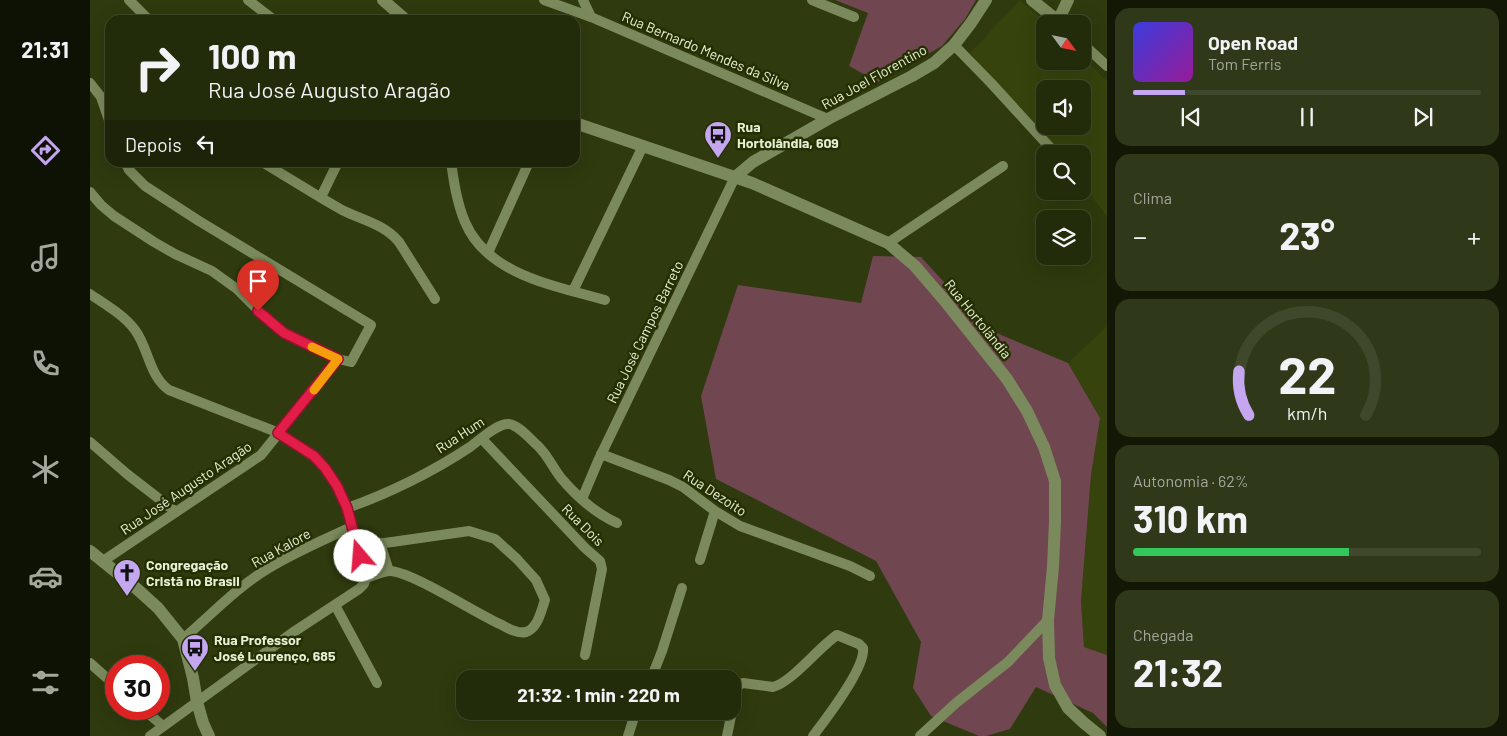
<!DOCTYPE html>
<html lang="pt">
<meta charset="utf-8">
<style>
:root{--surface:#232c0a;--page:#2f3818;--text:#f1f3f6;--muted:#a3a79c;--line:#40482b;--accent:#c5a7f1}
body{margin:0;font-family:Barlow,sans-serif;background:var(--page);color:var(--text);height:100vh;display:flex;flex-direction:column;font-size:19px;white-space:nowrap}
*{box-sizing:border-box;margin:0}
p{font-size:16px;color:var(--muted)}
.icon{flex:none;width:28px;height:28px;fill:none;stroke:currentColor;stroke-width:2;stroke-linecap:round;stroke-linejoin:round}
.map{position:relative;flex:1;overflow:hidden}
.drawer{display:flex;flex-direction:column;gap:8px;padding:8px;background:#131806;width:400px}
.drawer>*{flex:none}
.top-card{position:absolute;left:15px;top:15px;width:475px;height:152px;border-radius:15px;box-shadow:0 5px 20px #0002,0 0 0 1px var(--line);background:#232c0a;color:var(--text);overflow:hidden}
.needle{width:32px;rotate:123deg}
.buttons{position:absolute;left:946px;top:15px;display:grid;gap:10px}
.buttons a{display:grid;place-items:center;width:55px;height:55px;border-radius:10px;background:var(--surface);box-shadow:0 5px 20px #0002,0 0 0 1px var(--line);font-size:25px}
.speed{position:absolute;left:15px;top:655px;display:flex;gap:10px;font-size:25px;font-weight:700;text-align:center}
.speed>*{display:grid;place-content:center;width:65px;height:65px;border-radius:50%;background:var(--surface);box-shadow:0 5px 20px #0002,0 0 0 1px var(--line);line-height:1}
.speed .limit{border:8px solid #d22;background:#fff;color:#111}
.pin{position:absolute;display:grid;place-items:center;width:42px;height:42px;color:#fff;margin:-51px -21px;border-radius:50% 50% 50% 0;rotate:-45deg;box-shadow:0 0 5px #0007}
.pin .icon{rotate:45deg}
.me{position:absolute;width:55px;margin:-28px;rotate:342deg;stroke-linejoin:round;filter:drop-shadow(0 0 4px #0008)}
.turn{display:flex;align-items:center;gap:18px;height:105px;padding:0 20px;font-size:22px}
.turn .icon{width:65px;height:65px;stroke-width:2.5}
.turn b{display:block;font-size:35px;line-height:42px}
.then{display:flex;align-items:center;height:48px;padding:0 20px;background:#0003;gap:10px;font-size:19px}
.big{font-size:38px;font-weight:700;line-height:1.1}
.drawer .card{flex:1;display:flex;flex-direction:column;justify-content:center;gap:8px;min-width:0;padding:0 18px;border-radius:15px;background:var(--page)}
.drawer .dial{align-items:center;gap:0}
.dial svg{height:130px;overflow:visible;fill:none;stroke:var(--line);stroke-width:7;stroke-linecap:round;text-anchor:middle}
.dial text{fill:var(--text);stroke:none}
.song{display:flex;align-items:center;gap:15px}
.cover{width:60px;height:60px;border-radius:8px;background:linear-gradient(135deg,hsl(240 70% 55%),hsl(300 70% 35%))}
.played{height:5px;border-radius:2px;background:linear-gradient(90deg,var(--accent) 15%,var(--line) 15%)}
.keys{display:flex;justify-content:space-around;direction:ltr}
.heat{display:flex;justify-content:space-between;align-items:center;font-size:28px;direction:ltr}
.charge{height:8px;border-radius:4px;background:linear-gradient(90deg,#34c759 62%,var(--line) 0)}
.trip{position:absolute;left:366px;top:670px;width:285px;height:50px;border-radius:15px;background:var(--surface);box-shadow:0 5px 20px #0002,0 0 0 1px var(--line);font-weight:700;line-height:50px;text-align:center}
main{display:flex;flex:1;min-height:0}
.tabs{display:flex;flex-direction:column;width:90px;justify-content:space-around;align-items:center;background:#0e1204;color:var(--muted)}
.tabs .icon{width:35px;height:35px}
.tabs .on{color:var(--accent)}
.tabs b{font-size:22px;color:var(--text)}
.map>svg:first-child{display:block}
</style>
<main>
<nav class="tabs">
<b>21:31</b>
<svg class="icon on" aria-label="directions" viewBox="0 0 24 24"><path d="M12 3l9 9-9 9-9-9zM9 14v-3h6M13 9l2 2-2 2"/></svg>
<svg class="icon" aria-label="music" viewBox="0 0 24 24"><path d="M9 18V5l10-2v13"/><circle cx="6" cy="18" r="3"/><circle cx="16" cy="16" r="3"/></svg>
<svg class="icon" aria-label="phone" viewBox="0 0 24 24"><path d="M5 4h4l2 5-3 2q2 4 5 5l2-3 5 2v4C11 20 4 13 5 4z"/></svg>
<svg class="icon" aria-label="climate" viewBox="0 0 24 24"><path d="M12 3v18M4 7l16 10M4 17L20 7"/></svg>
<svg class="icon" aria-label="car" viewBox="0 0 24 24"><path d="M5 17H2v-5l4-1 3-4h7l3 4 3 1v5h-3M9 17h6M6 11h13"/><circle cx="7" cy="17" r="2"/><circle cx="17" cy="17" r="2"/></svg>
<svg class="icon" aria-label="filters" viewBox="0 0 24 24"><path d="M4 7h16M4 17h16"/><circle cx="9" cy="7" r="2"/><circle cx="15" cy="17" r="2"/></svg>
</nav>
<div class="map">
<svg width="1017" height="736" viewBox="0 0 1017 736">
<rect width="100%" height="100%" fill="#2f3a0e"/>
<!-- built -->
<g fill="#36430d" fill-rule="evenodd">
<path d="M930,0L957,24H955V61H992L993,58L1017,81V217L993,184L992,154H968L880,53ZM955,89H992V126H955Z"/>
<polygon points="1017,326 1017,655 994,647 991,601 1001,475 1010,418 978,363"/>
</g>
<!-- green -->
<g fill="#704651">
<polygon points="745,0 886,0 875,19 852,46 788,82 759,66 778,13"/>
<polygon points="783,256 831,257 897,329 978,363 1010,418 1001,475 991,601 994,647 1017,655 1017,727 1003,713 946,687 920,729 896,736 889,736 841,716 823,688 831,642 786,561 626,479 611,396 648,285 771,303"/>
</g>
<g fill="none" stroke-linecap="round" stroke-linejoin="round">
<!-- minor -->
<g stroke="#7b8a5c" stroke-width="10">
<polyline points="39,0 59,20"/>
<polyline points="158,0 184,20"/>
<polyline points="454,0 501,17 738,119"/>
<polyline points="493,0 501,17"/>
<polyline points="722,0 764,17"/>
<polyline points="992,43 1017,66"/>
<polyline points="864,45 901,83 966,154"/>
<polyline points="0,83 11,97 20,123"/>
<path d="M172,162C199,178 225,195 252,210C272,220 294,224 309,242L345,299"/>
<path d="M361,162C364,183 367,203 375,222C397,275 466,286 515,300"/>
<polyline points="0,192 11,205 24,216 64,242 85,254 122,271 147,289 169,311 194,333 248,359"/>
<polyline points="231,197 248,162"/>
<polyline points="798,243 913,166"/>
<polyline points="398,253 439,162"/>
<polyline points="483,291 553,146"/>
<path d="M0,294C16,305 34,315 45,330C59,349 59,376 79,390L189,433L223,456L235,468L247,486L257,508L276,578L274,584L269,589L202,633L60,736"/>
<polyline points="392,439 495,548 510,561 512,569 495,655"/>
<polyline points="0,442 37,474 86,512"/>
<polyline points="511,454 579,480 593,487 625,511 650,526 760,566 780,576"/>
<polyline points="492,499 508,461 645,177"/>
<path d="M257,508C298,494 344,471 380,447C390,440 407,423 419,424C429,425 442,441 449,447C458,456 463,468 471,478C487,497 505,513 527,523"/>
<path d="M266,542L295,543L379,531L405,539L427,559L446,580L455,600C451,611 448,628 436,632C427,634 417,628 410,624C387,614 319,570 299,571C291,572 283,576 276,578"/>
<polyline points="290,543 299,571"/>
<polyline points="610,560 625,511"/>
<polyline points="13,561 171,455 248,359 261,362 281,325 109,221 55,186 39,170 35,162"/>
<polyline points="245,605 287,683"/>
<path d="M93,639C121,615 147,587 179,568C205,552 234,540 261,527"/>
<polyline points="0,663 26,686"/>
<polyline points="561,679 572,651 592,588"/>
<path d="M642,706L647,686L653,683L683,687C702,682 728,648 747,635L769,644L773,648C776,667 736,719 723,736"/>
<polyline points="53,709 73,726"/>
<polyline points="538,736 546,711"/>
<polyline points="637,736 642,711"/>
<polyline points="830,736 866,703 918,662 958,620"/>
</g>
<!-- tertiary -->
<g stroke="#7b8a5c" stroke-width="12">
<polyline points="293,0 316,20"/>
<polyline points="942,0 968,21 978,0"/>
<polyline points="485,123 662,183 798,243 825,266 855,301 917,379 937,411 954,447 965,481 965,521 963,567 958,620 959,658 965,685 978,708 994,723 1010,736"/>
<polyline points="645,177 663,162 738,119 822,76 844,63 864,45 881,23 896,0"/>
<polyline points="0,551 47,589 68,608 93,639 103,678 107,702 113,723 119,736"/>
</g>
</g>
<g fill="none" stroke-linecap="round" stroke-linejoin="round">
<defs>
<polyline id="route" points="168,311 194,333 248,359 188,433 224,456 235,468 247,486 257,508 270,556"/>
</defs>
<!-- route casing -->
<use href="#route" stroke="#92132f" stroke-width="12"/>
<!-- route -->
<use href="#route" stroke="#e11d48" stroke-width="9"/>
<!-- slow -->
<polyline stroke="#f59e0b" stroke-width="9" points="222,347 248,359 224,390"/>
</g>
<!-- icons -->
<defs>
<symbol id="bus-pin" viewBox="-11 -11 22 30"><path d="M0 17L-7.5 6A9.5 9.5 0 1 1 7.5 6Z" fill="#c5a7f1" stroke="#253002"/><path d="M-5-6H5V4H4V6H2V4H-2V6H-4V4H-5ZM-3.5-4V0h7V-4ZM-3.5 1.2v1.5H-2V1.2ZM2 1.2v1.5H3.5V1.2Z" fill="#111"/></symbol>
<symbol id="church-pin" viewBox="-11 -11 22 30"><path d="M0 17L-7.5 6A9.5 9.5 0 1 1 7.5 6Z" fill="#c5a7f1" stroke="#253002"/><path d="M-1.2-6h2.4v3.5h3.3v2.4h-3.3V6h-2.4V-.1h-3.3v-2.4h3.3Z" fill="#111"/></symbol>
</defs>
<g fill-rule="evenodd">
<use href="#bus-pin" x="612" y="119" width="32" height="43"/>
<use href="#church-pin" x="21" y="557" width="32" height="43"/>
<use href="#bus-pin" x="89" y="632" width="32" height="43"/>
</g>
<g text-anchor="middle" stroke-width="5" stroke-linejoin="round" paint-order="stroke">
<!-- street labels -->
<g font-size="14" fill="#e7f0d7" stroke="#253002">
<text transform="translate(616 51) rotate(23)" y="5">Rua Bernardo Mendes da Silva</text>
<text transform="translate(784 77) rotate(-29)" y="5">Rua Joel Florentino</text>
<text transform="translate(888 319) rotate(51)" y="5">Rua Hortolãndia</text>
<text transform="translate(555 332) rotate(-64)" y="5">Rua José Campos Barreto</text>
<text transform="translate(370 435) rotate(-33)" y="5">Rua Hum</text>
<text transform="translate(96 488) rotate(-34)" y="5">Rua José Augusto Aragão</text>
<text transform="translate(625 493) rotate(33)" y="5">Rua Dezoito</text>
<text transform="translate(493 525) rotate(45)" y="5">Rua Dois</text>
<text transform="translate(191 548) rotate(-29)" y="5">Rua Kalore</text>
</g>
<!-- poi labels -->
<g font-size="14" font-weight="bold" fill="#e7f0d7" stroke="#253002" text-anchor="start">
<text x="647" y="132">Rua<tspan x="647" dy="16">Hortolândia, 609</tspan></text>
<text x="56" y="570">Congregação<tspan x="56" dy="16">Cristã no Brasil</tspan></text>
<text x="124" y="645">Rua Professor<tspan x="124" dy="16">José Lourenço, 685</tspan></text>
</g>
</g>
</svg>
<div class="buttons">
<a><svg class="needle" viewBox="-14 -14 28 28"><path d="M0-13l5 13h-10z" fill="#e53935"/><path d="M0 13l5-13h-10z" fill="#a3a79c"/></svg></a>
<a><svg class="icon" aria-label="sound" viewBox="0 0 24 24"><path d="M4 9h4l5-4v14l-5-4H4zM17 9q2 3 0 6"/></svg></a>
<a><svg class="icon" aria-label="search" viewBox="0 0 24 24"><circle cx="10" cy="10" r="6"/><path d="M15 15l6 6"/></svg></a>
<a><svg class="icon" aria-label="layers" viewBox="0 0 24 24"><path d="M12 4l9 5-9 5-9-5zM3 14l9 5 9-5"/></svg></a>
</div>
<div class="speed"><div class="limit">30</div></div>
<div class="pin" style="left:168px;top:311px;background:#d93025"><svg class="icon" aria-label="arrive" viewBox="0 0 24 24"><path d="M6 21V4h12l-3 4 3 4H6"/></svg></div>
<svg class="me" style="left:270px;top:556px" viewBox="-20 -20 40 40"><circle r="19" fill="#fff"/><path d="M0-13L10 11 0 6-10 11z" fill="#e11d48"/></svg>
<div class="trip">21:32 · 1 min · 220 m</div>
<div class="top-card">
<div class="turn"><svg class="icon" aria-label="right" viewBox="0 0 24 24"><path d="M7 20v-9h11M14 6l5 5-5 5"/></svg><div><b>100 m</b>Rua José Augusto Aragão</div></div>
<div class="then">Depois<svg class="icon" aria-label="left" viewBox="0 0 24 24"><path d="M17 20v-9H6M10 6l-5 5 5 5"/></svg></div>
</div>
</div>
<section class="drawer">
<div class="card">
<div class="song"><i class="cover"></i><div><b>Open Road</b><p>Tom Ferris</p></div></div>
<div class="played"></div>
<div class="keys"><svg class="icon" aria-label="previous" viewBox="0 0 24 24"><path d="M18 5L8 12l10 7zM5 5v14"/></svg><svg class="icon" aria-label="pause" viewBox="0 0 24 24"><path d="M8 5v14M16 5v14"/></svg><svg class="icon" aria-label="next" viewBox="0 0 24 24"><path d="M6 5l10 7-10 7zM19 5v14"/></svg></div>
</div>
<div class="card"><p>Clima</p>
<div class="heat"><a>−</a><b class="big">23°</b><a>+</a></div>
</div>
<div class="card dial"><svg viewBox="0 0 100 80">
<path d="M14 69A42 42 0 1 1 86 69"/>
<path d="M14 69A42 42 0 0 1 8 42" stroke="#c5a7f1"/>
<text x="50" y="56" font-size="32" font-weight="700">22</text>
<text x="50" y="72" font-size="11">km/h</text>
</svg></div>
<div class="card"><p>Autonomia · 62%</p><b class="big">310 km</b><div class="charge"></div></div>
<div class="card"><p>Chegada</p><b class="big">21:32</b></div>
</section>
</main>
